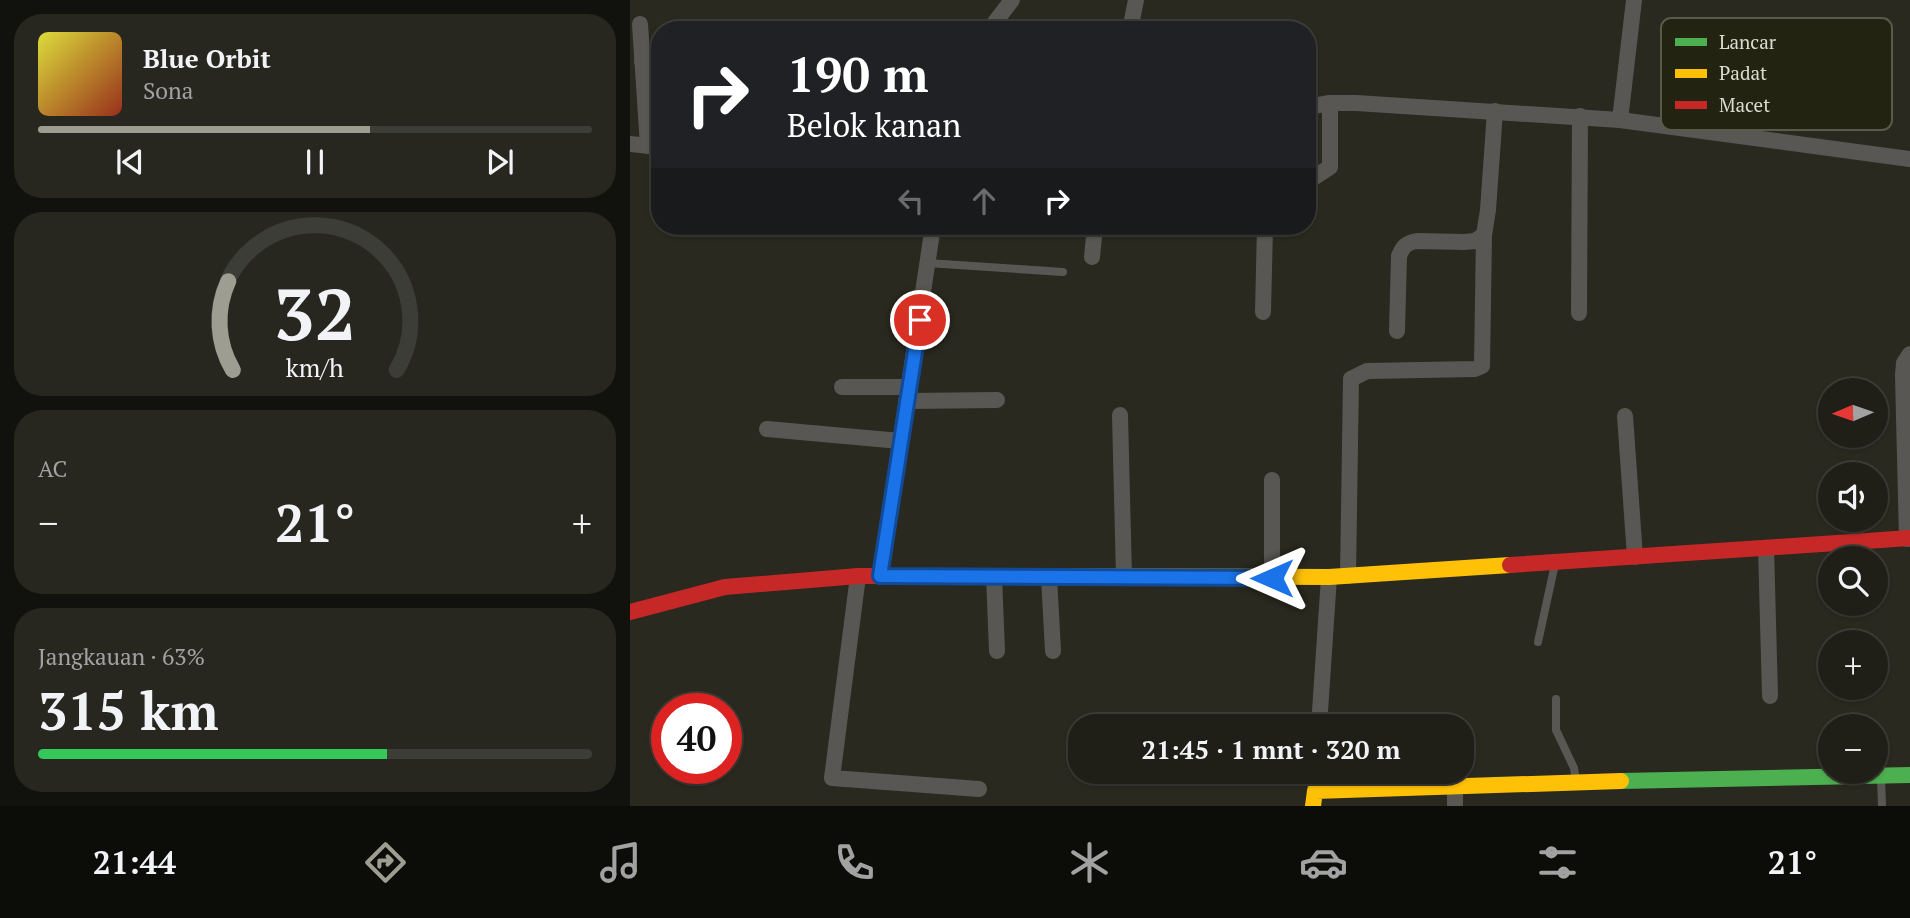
<!DOCTYPE html>
<html lang="id">
<meta charset="utf-8">
<style>
:root{--surface:#1f1f17;--page:#272720;--text:#f1f3f6;--muted:#a1a2a1;--line:#3c3d36;--accent:#9d9d92}
body{margin:0;font-family:"PT Serif",serif;background:var(--page);color:var(--text);height:100vh;display:flex;flex-direction:column;font-size:26px;white-space:nowrap}
*{box-sizing:border-box;margin:0}
p{font-size:23px;color:var(--muted)}
.icon{flex:none;width:38px;height:38px;fill:none;stroke:currentColor;stroke-width:2;stroke-linecap:round;stroke-linejoin:round}
.map{position:relative;flex:1;overflow:hidden}
.drawer{display:flex;flex-direction:column;gap:14px;padding:14px;background:#11110d;width:630px}
.drawer>*{flex:none}
.hud{position:absolute;left:21px;top:21px;width:665px;height:214px;border-radius:28px;box-shadow:0 2px 5px #0004,0 0 0 2px var(--line);background:#202124;color:#fff;overflow:hidden}
.needle{width:46px;rotate:268deg}
.tools{position:absolute;left:1188px;top:378px;display:grid;gap:14px}
.tools a{display:grid;place-items:center;width:70px;height:70px;border-radius:50%;background:var(--surface);box-shadow:0 2px 5px #0004,0 0 0 2px var(--line);font-size:35px}
.speed{position:absolute;left:21px;top:693px;display:flex;gap:14px;font-size:35px;font-weight:700;text-align:center}
.speed>*{display:grid;place-content:center;width:91px;height:91px;border-radius:50%;background:var(--surface);box-shadow:0 2px 5px #0004,0 0 0 2px var(--line);line-height:1}
.speed .limit{border:10px solid #d22;background:#fff;color:#111}
.pin{position:absolute;display:grid;place-items:center;width:60px;height:60px;color:#fff;margin:-30px;border:4px solid #fff;border-radius:50%;box-shadow:0 2px 7px #0007}
.me{position:absolute;width:77px;margin:-38px;rotate:270deg;stroke-linejoin:round;filter:drop-shadow(0 0 5px #0008)}
.turn{display:flex;align-items:center;gap:24px;height:147px;padding:0 21px;font-size:32px}
.turn .icon{width:91px;height:91px;stroke-width:2.5}
.turn b{display:block;font-size:49px;line-height:60px}
.lanes{display:flex;align-items:center;height:66px;padding:0 21px;background:#0003;justify-content:center;gap:35px;direction:ltr}
.lanes .off{opacity:.35}
.big{font-size:52px;font-weight:800;line-height:1.1}
.drawer .widget{flex:1;display:flex;flex-direction:column;justify-content:center;gap:10px;min-width:0;padding:0 24px;border-radius:28px;background:var(--page)}
.drawer .dial{align-items:center;gap:0}
.dial svg{height:182px;overflow:visible;fill:none;stroke:var(--line);stroke-width:7;stroke-linecap:round;text-anchor:middle}
.dial text{fill:var(--text);stroke:none}
.song{display:flex;align-items:center;gap:21px}
.cover{width:84px;height:84px;border-radius:10px;background:linear-gradient(135deg,hsl(60 70% 55%),hsl(10 70% 35%))}
.played{height:7px;border-radius:4px;background:linear-gradient(90deg,var(--accent) 60%,var(--line) 60%)}
.keys{display:flex;justify-content:space-around;direction:ltr}
.heat{display:flex;justify-content:space-between;align-items:center;font-size:38px;direction:ltr}
.charge{height:10px;border-radius:5px;background:linear-gradient(90deg,#34c759 63%,var(--line) 0)}
.trip{position:absolute;left:438px;top:714px;width:406px;height:70px;border-radius:28px;background:var(--surface);box-shadow:0 2px 5px #0004,0 0 0 2px var(--line);font-weight:800;line-height:70px;text-align:center}
.tabs{display:flex;height:112px;justify-content:space-around;align-items:center;background:#0c0c09;color:var(--muted)}
.tabs .icon{width:49px;height:49px}
.tabs .on{color:var(--accent)}
.tabs b{font-size:32px;color:var(--text)}
main{display:flex;flex:1;min-height:0}
.map>svg:first-child{display:block}
</style>
<main>
<section class="drawer">
<div class="widget">
<div class="song"><i class="cover"></i><div><b>Blue Orbit</b><p>Sona</p></div></div>
<div class="played"></div>
<div class="keys"><svg class="icon" aria-label="previous" viewBox="0 0 24 24"><path d="M18 5L8 12l10 7zM5 5v14"/></svg><svg class="icon" aria-label="pause" viewBox="0 0 24 24"><path d="M8 5v14M16 5v14"/></svg><svg class="icon" aria-label="next" viewBox="0 0 24 24"><path d="M6 5l10 7-10 7zM19 5v14"/></svg></div>
</div>
<div class="widget dial"><svg viewBox="0 0 100 80">
<path d="M14 69A42 42 0 1 1 86 69"/>
<path d="M14 69A42 42 0 0 1 12 30" stroke="#9d9d92"/>
<text x="50" y="56" font-size="32" font-weight="700">32</text>
<text x="50" y="72" font-size="11">km/h</text>
</svg></div>
<div class="widget"><p>AC</p>
<div class="heat"><a>−</a><b class="big">21°</b><a>+</a></div>
</div>
<div class="widget"><p>Jangkauan · 63%</p><b class="big">315 km</b><div class="charge"></div></div>
</section>
<div class="map">
<svg width="1280" height="806" viewBox="0 0 1280 806">
<rect width="100%" height="100%" fill="#29291f"/>
<g fill="none" stroke-linecap="round" stroke-linejoin="round">
<!-- lane -->
<g stroke="#595753" stroke-width="8">
<polyline points="298,263 433,272"/>
<polyline points="908,642 925,564"/>
<polyline points="926,699 926,730 944,768 946,782"/>
<polyline points="1251,777 1252,806"/>
</g>
<!-- street -->
<g stroke="#595753" stroke-width="16">
<polyline points="10,24 18,146"/>
<polyline points="359,30 382,0"/>
<polyline points="500,30 506,0"/>
<polyline points="12,61 30,60"/>
<polyline points="677,107 700,103 726,103 990,120 1280,159"/>
<polyline points="990,120 1004,0"/>
<polyline points="0,144 30,147"/>
<polyline points="677,182 700,167 700,103"/>
<polyline points="462,257 465,226"/>
<polyline points="633,312 635,226"/>
<polyline points="949,313 950,116"/>
<path d="M767,331L769,256C773,246 776,243 787,241L834,242L845,241L854,235L858,210L865,111"/>
<polyline points="212,387 279,387"/>
<polyline points="276,401 367,400"/>
<polyline points="490,415 494,577"/>
<polyline points="995,416 1005,557"/>
<polyline points="137,429 270,441"/>
<polyline points="1277,539 1273,375 1274,363 1280,354"/>
<polyline points="1136,548 1140,696"/>
<polyline points="228,576 202,778 349,789"/>
<polyline points="250,576 303,226"/>
<polyline points="364,576 367,651"/>
<polyline points="718,576 721,379 737,371 845,369 852,366 854,235"/>
<polyline points="419,577 423,651"/>
<polyline points="642,578 642,480"/>
<polyline points="689,726 699,577"/>
<polyline points="825,786 825,806"/>
<polyline points="685,791 686,772"/>
</g>
<!-- fast -->
<polyline stroke="#4caf50" stroke-width="16" points="991,781 1280,775"/>
<!-- slow -->
<g stroke="#ffc107" stroke-width="16">
<polyline points="323,576 699,577 880,565"/>
<polyline points="683,806 685,791 991,781"/>
</g>
<!-- jam -->
<g stroke="#c62828" stroke-width="16">
<polyline points="880,565 1280,538"/>
<polyline points="0,612 95,587 228,576 323,576"/>
</g>
</g>
<g fill="none" stroke-linecap="round" stroke-linejoin="round">
<defs>
<polyline id="route" points="290,320 250,576 642,578"/>
</defs>
<!-- route casing -->
<use href="#route" stroke="#114b97" stroke-width="18"/>
<!-- route -->
<use href="#route" stroke="#1a73e8" stroke-width="12"/>
</g>
<!-- legend -->
<rect x="1031" y="18" width="231" height="112" rx="10" fill="#232311" stroke="#5a5a4a" stroke-width="2"/>
<rect x="1045" y="38" width="32" height="8" fill="#4caf50"/>
<rect x="1045" y="69" width="32" height="9" fill="#ffc107"/>
<rect x="1045" y="101" width="32" height="8" fill="#c62828"/>
<g font-size="19" fill="#dcdcd0">
<text x="1089" y="49">Lancar</text>
<text x="1089" y="80">Padat</text>
<text x="1089" y="112">Macet</text>
</g>
</svg>
<div class="tools">
<a><svg class="needle" viewBox="-14 -14 28 28"><path d="M0-13l5 13h-10z" fill="#e53935"/><path d="M0 13l5-13h-10z" fill="#a1a2a1"/></svg></a>
<a><svg class="icon" aria-label="sound" viewBox="0 0 24 24"><path d="M4 9h4l5-4v14l-5-4H4zM17 9q2 3 0 6"/></svg></a>
<a><svg class="icon" aria-label="search" viewBox="0 0 24 24"><circle cx="10" cy="10" r="6"/><path d="M15 15l6 6"/></svg></a>
<a>+</a>
<a>−</a>
</div>
<div class="speed"><div class="limit">40</div></div>
<div class="pin" style="left:290px;top:320px;background:#d93025"><svg class="icon" aria-label="arrive" viewBox="0 0 24 24"><path d="M6 21V4h12l-3 4 3 4H6"/></svg></div>
<svg class="me" style="left:642px;top:578px" viewBox="-20 -20 40 40"><path d="M0-17L14 15 0 8-14 15z" fill="#1a73e8" stroke="#fff" stroke-width="4"/></svg>
<div class="trip">21:45 · 1 mnt · 320 m</div>
<div class="hud">
<div class="turn"><svg class="icon" aria-label="right" viewBox="0 0 24 24"><path d="M7 20v-9h11M14 6l5 5-5 5"/></svg><div><b>190 m</b>Belok kanan</div></div>
<div class="lanes"><svg class="icon off" aria-label="left" viewBox="0 0 24 24"><path d="M17 20v-9H6M10 6l-5 5 5 5"/></svg><svg class="icon off" aria-label="ahead" viewBox="0 0 24 24"><path d="M12 20V5M6 11l6-6 6 6"/></svg><svg class="icon" aria-label="right" viewBox="0 0 24 24"><path d="M7 20v-9h11M14 6l5 5-5 5"/></svg></div>
</div>
</div>
</main>
<nav class="tabs">
<b>21:44</b>
<svg class="icon on" aria-label="directions" viewBox="0 0 24 24"><path d="M12 3l9 9-9 9-9-9zM9 14v-3h6M13 9l2 2-2 2"/></svg>
<svg class="icon" aria-label="music" viewBox="0 0 24 24"><path d="M9 18V5l10-2v13"/><circle cx="6" cy="18" r="3"/><circle cx="16" cy="16" r="3"/></svg>
<svg class="icon" aria-label="phone" viewBox="0 0 24 24"><path d="M5 4h4l2 5-3 2q2 4 5 5l2-3 5 2v4C11 20 4 13 5 4z"/></svg>
<svg class="icon" aria-label="climate" viewBox="0 0 24 24"><path d="M12 3v18M4 7l16 10M4 17L20 7"/></svg>
<svg class="icon" aria-label="car" viewBox="0 0 24 24"><path d="M5 17H2v-5l4-1 3-4h7l3 4 3 1v5h-3M9 17h6M6 11h13"/><circle cx="7" cy="17" r="2"/><circle cx="17" cy="17" r="2"/></svg>
<svg class="icon" aria-label="filters" viewBox="0 0 24 24"><path d="M4 7h16M4 17h16"/><circle cx="9" cy="7" r="2"/><circle cx="15" cy="17" r="2"/></svg>
<b>21°</b>
</nav>
